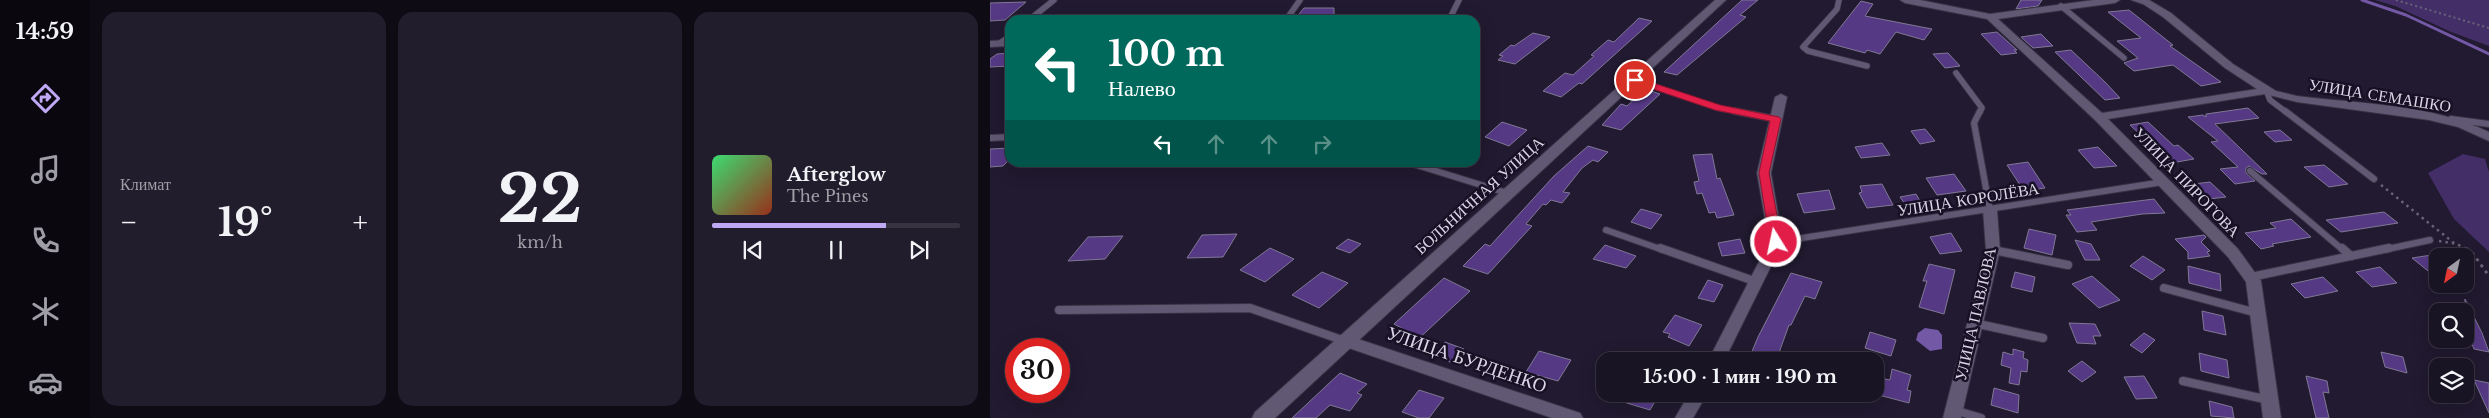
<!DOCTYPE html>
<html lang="ru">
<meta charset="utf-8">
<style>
:root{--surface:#191424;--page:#221d2c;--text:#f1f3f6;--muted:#9f9ea6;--line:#373341;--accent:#bfa8f4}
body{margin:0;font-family:"Libre Baskerville",serif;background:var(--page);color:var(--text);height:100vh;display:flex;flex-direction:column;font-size:19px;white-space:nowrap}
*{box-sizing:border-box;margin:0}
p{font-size:16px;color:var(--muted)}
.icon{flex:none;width:28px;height:28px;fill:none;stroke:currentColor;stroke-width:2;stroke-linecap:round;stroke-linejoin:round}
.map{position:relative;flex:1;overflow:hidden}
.drawer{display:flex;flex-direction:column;gap:12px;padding:12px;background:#0e0b14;width:900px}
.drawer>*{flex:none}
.hud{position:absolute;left:15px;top:15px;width:475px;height:152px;border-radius:15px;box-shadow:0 5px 20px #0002,0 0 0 1px var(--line);background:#00695c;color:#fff;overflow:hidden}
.needle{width:32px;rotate:213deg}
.buttons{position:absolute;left:1439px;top:248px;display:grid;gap:10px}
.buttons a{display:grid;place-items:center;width:45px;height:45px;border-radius:10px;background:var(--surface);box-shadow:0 5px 20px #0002,0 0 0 1px var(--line);font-size:25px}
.speed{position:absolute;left:15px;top:338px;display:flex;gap:10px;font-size:25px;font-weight:700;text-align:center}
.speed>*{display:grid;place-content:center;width:65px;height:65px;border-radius:50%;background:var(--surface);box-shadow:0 5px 20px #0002,0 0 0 1px var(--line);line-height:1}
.speed .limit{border:8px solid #d22;background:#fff;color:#111}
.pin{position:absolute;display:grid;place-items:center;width:42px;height:42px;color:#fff;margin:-21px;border:2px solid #fff;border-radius:50%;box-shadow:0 1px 5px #0007}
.me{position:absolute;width:55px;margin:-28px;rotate:350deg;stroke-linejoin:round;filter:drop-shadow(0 0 4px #0008)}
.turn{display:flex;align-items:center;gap:18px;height:105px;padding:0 20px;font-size:22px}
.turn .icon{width:65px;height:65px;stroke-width:2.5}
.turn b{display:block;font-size:35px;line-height:42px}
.lanes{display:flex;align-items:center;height:48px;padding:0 20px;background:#0003;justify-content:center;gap:25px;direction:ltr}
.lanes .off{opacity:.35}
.big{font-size:38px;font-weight:700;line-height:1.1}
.drawer .tile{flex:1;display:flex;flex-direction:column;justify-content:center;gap:8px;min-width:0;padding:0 18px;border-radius:15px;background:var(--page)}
.drawer .dial{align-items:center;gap:0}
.dial b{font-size:65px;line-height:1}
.song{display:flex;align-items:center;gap:15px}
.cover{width:60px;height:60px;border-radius:8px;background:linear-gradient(135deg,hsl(140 70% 55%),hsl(10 70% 35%))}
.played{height:5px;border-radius:2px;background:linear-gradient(90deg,var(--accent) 70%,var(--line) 70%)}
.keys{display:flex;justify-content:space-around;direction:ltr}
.heat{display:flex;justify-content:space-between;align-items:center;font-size:28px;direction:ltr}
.drawer .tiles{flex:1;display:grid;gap:12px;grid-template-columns:repeat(3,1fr)}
.trip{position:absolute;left:606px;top:352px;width:288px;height:50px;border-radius:15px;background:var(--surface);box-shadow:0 5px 20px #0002,0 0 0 1px var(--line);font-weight:700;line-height:50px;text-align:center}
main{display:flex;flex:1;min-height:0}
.dock{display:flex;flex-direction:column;width:90px;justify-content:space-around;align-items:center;background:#0a080e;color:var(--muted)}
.dock .icon{width:35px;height:35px}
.dock .on{color:var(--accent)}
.dock b{font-size:22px;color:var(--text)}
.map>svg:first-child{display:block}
</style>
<main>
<nav class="dock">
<b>14:59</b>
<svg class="icon on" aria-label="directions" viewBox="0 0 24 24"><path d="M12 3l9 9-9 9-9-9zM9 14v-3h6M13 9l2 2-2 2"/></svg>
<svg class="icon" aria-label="music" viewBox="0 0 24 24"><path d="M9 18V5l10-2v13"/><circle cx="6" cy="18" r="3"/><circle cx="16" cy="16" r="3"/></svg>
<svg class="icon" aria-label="phone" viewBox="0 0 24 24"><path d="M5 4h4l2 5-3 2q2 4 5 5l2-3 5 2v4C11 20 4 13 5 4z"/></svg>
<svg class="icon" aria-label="climate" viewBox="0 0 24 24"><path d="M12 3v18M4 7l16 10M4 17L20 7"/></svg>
<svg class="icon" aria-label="car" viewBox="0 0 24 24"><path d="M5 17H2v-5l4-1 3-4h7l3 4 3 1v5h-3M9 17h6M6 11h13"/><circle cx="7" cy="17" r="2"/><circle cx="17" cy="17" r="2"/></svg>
</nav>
<section class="drawer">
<div class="tiles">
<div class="tile"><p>Климат</p>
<div class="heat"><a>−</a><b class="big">19°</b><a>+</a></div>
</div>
<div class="tile dial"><b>22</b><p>km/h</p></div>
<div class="tile">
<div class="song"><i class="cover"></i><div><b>Afterglow</b><p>The Pines</p></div></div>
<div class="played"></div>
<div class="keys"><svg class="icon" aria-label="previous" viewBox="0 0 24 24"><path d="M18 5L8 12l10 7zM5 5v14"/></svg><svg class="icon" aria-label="pause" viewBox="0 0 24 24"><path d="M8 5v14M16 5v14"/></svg><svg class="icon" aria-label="next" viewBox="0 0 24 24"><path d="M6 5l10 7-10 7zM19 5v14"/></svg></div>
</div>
</div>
</section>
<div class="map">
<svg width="1499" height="418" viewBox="0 0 1499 418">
<rect width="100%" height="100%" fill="#211a30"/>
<!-- green -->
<g fill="#432e68">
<polygon points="1385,0 1499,0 1499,46 1461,32 1405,6"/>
<polygon points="1473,154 1495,159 1499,172 1499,252 1464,219 1438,173"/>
</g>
<!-- water -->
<polygon fill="#7358a6" points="935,328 948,330 952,335 952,349 940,351 926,340 928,333"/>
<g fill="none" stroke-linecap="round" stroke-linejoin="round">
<!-- stream -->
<polyline stroke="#7358a6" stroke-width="3" points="1372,0 1416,15 1499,54"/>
</g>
<!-- building -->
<g fill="#553985" stroke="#807894">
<polygon points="752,0 768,0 750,15 756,17 687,75 674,72"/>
<polygon points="1031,0 1052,0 1048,6 1026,9"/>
<polygon points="871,1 883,4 875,16 942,29 934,40 906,32 890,54 877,50 875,53 838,43"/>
<polygon points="36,2 15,20 0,21 0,3"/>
<polygon points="314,8 344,8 344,18 305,19"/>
<polygon points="1139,10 1183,45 1180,46 1231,82 1211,86 1183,65 1144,71 1134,63 1148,58 1127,41 1151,38 1118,12"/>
<polygon points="649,18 662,21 592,84 589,83 571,97 553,91 575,73 583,75 604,56 601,55 618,40 624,42"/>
<polygon points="1007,32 1027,50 1024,50 1027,53 1011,55 991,34"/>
<polygon points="543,33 560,37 525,64 508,60 513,56 509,55 521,45 524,46"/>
<polygon points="1051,34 1063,46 1043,48 1031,37"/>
<polygon points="1081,50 1115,82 1130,98 1115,100 1065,52"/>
<polygon points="20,53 20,66 0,67 0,59 7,54"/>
<polygon points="958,53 970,66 955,68 943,54"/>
<polygon points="655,89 670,94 631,130 612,125 631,104 637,106"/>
<polygon points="1258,108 1269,118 1225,124 1277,174 1272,174 1259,166 1256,168 1256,173 1265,181 1245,184 1230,169 1248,167 1221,142 1228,141 1198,117 1213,115 1216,117 1216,114"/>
<polygon points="512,122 537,130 519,146 495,137"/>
<polygon points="1158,122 1184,146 1188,145 1204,159 1181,163 1140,125"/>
<polygon points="935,129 945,141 930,144 921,131"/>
<polygon points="1290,130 1302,140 1285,142 1274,132"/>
<polygon points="892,143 900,155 871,158 865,147"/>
<polygon points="598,146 618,152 608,162 603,160 592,168 573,192 580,193 572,203 561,200 556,205 553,204 536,224 542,226 498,274 473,266 495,244 500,246 564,176"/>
<polygon points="1108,147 1127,166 1104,168 1088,150"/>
<polygon points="20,148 20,159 13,166 0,167 0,149"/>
<polygon points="722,154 727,179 730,178 744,215 727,218 725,212 719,213 712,193 707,194 704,182 709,181 703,155"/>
<polygon points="1038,162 1055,188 1034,191 1017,165"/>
<polygon points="1334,165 1358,184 1339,187 1314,167"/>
<polygon points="964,174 976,191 947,195 936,178"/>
<polygon points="1220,182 1236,197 1219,199 1203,184"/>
<polygon points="892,184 903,205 877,208 869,193 872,192 870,186"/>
<polygon points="839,190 845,209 814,213 807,194"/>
<polygon points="926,194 934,208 919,210 910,197"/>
<polygon points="1164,199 1175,213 1152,214 1101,222 1107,230 1087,232 1076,215 1081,215 1077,210"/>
<polygon points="651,209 672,215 661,229 641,222"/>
<polygon points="1394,212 1408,223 1351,232 1336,220"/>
<polygon points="1301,219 1321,237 1282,244 1284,246 1271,249 1255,233 1286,228 1280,223"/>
<polygon points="1039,229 1066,235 1062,255 1034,248"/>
<polygon points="961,233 972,251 950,254 940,237"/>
<polygon points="247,234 233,257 197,258 212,235"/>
<polygon points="1214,235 1216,237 1211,242 1220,251 1217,252 1220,256 1198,259 1198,252 1185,239"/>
<polygon points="133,236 115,259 78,261 98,237"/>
<polygon points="358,239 371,244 360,253 346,248"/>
<polygon points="750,239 755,253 732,256 728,243"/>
<polygon points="1085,240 1101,244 1110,260 1095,260"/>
<polygon points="615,245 646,256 636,268 603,259"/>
<polygon points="280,248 304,259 275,282 250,270"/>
<polygon points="1448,254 1448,279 1422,258"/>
<polygon points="1153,256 1175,270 1162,280 1140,266"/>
<polygon points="939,264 965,270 954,314 929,307 937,281 933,281"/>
<polygon points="1198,266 1230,274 1231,291 1199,283"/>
<polygon points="1390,267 1407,283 1382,287 1366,272"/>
<polygon points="332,272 358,283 329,308 302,295"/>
<polygon points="1025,272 1045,277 1042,292 1021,287"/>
<polygon points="801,273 832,282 825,299 815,296 801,325 799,325 786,361 758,361 768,337"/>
<polygon points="1102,276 1130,300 1109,308 1082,284"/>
<polygon points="1333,277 1348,291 1315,298 1301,284"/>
<polygon points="454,278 480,291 425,342 410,334 415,330 404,324"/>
<polygon points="718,280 733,285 724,302 708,298"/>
<polygon points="1475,299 1492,333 1499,352 1484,349 1482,344 1475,342"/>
<polygon points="1212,311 1233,316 1236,335 1214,330"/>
<polygon points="685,315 712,325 699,346 678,337 680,334 673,332"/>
<polygon points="1079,323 1105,324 1111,336 1103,336 1106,344 1087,343"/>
<polygon points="880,332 906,340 901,356 875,348"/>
<polygon points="1154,333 1165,340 1152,353 1140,345"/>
<polygon points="455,342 474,349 463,363 443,356"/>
<polygon points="1023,349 1034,352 1033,358 1038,360 1037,372 1031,371 1029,385 1019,383 1021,368 1011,365 1013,352 1023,355"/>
<polygon points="549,351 581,360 568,381 536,372"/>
<polygon points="1391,352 1413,357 1417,373 1395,367"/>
<polygon points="1209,353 1237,360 1239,378 1211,371"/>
<polygon points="1092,361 1106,372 1092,382 1078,371"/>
<polygon points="902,369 921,375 917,390 921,391 919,403 885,394 885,377 900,380"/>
<polygon points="350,373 377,384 367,393 372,395 360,411 340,405 326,418 302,418"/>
<polygon points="1154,376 1167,398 1146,399 1134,377"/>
<polygon points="1316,376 1337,381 1339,393 1333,392 1339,418 1326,418"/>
<polygon points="1484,380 1499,383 1499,413"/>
<polygon points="1004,388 1029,395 1028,413 1001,405"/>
<polygon points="429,390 454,398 439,418 429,418 412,412"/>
<polygon points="617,394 669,394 660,410 617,397"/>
<polygon points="1219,401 1242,407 1244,418 1221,416"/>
</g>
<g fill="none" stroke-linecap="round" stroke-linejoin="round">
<defs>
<g id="lane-far2">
<polyline points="849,0 847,9 813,47 818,51 877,66"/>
<polyline points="1071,6 1134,58"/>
<polyline points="39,20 64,0"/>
<polyline points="296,20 310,0"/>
<polyline points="459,20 469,0"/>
<polyline points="10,43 20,36"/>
<polyline points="966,73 992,108 990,112"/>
<polyline points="645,80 728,108 751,112"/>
<polyline points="1276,90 1280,100 1296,112"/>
</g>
<g id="lane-far1">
<polyline points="744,111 786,119"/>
<polyline points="990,111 984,123 1000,210"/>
<polyline points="1295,111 1384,179"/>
<polyline points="1461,119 1499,124"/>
<polyline points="0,138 20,137"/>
<polyline points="417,162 517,193"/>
<polyline points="1260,171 1353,250"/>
<polyline points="616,230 673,250"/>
<polyline points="786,242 1173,182"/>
<polyline points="1393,250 1440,240"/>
</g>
<g id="lane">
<polyline points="670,248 767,282"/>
<polyline points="1352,248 1361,256"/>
<polyline points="1003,250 1078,265"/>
<polyline points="1261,277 1399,248"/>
<polyline points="1174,288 1267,313"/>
<polyline points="69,310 260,308 355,341"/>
<polyline points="984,323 1053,338"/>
<polyline points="1193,381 1279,400"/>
<polyline points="964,410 991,418"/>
</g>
<g id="street">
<path d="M910,0H930L1000,14L1104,0H1130L1125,3L1008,19L1112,113L1267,89L1235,68L1173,17L1153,4L1141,0H1159L1181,13L1243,64L1286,91L1307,96C1371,104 1441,104 1499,132V141L1468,127L1439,120L1307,102L1275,94L1118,119L1248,249L1271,281L1291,418H1273L1256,282L1238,257L1105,120L997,19L915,3Z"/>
<polygon points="20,40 20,46 0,47 0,41"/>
<polygon points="791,94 797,97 781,173 793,242 734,361 718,361 779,242 767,173 785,97"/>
<polygon points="1000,206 1007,210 1010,250 971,418 953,418 996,250 993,210"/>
<polygon points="356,335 590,413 593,418 562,418 350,345 348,341 350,337"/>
<polygon points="699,394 717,394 703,418 685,418"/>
</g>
<polygon id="secondary" points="725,0 736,0 285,418 262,418 265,412"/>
</defs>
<!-- lane-far2 casing -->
<use href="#lane-far2" stroke="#383345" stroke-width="7"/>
<!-- lane-far1 casing -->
<use href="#lane-far1" stroke="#383345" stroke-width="8"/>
<!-- lane casing -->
<use href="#lane" stroke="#383345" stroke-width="10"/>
<!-- street casing -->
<use href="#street" stroke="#383345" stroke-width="2"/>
<!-- secondary casing -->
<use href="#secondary" stroke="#383345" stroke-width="2"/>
<!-- path-far2 -->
<polyline stroke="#696377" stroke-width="2" stroke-dasharray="2 3" stroke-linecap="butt" points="1406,0 1499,28"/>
<!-- path-far1 -->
<g stroke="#696377" stroke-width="2.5" stroke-dasharray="2.5 4" stroke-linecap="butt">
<polyline points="1391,185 1464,243"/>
<polyline points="1449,241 1467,244 1478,250"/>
</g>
<!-- path -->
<polyline stroke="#696377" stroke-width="3" stroke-dasharray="3 4.5" stroke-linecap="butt" points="1476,248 1484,255 1499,276"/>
<!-- lane-far2 -->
<use href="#lane-far2" stroke="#615974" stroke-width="5.5"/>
<!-- lane-far1 -->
<use href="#lane-far1" stroke="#615974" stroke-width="6"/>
<!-- lane -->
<use href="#lane" stroke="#615974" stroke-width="8"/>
<!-- street -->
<use href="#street" fill="#615974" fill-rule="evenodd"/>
<!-- secondary -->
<use href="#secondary" fill="#615974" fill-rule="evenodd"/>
</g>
<!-- route -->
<polygon fill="#e11d48" stroke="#92132f" points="642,78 648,78 730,105 789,117 791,119 779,173 792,242 790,245 782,245 780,242 769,173 780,121 725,110 642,82"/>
<g text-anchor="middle" stroke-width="5" stroke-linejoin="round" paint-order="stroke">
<!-- street labels -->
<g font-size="16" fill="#d9d5e4" stroke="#181126">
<text transform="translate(1390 95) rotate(9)" y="6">УЛИЦА СЕМАШКО</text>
<text transform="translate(1197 182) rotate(46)" y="6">УЛИЦА ПИРОГОВА</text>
<text transform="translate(489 195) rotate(-42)" y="6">БОЛЬНИЧНАЯ УЛИЦА</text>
<text transform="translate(978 199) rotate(-9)" y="6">УЛИЦА КОРОЛЁВА</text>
<text transform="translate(985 314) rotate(-77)" y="6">УЛИЦА ПАВЛОВА</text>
</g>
<!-- near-street labels -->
<g font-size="19" fill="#d9d5e4" stroke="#181126">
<text transform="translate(477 359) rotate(19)" y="7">УЛИЦА БУРДЕНКО</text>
</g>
</g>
</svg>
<div class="buttons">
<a><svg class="needle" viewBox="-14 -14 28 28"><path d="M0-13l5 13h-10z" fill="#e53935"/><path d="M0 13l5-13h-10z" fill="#9f9ea6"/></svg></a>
<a><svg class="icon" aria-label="search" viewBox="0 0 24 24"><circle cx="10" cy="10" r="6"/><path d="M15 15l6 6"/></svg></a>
<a><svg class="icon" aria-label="layers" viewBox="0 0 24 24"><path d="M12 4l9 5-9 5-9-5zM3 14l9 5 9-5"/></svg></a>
</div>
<div class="speed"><div class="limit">30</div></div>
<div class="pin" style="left:645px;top:80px;background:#d93025"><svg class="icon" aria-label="arrive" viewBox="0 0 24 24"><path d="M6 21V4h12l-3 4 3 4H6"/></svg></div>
<svg class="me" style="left:786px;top:242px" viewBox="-20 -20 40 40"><circle r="17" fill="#e11d48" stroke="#fff" stroke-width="3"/><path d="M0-11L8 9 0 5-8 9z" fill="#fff"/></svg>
<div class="trip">15:00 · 1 мин · 190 m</div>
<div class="hud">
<div class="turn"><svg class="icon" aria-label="left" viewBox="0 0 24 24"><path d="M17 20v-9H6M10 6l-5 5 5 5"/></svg><div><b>100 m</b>Налево</div></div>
<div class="lanes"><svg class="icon" aria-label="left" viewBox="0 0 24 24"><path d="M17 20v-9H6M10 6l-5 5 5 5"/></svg><svg class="icon off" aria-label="ahead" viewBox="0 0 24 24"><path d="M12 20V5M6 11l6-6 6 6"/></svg><svg class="icon off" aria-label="ahead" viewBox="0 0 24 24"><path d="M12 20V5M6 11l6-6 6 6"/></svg><svg class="icon off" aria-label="right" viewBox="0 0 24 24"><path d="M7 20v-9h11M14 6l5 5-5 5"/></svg></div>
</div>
</div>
</main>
